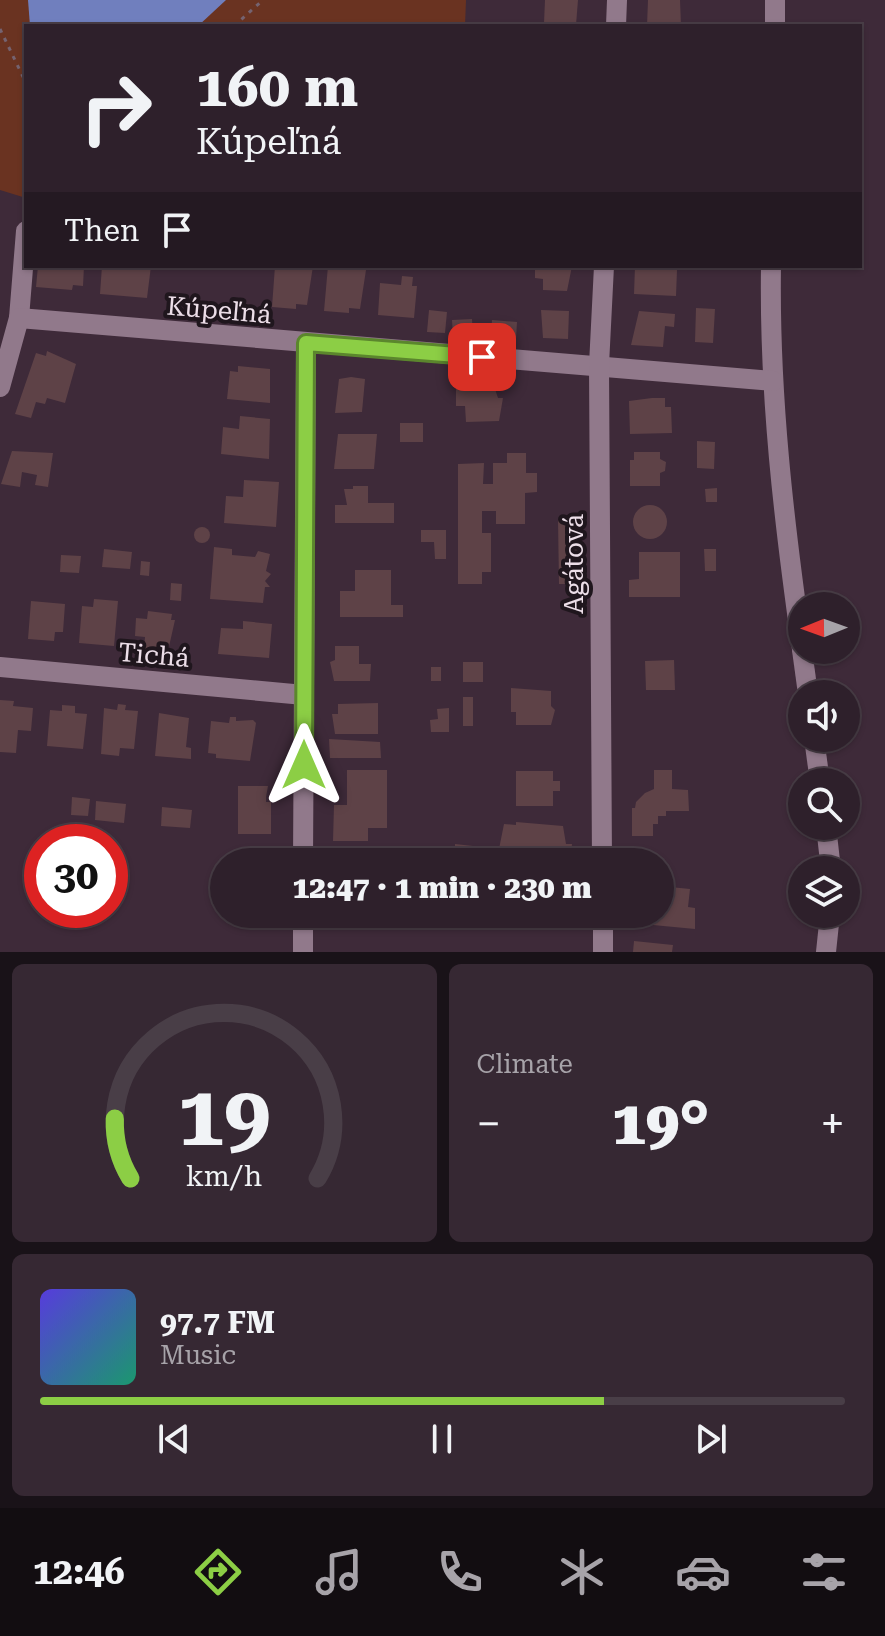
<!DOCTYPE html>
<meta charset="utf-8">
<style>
:root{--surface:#2e202b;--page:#362833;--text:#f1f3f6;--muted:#a7a3a9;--line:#493e47;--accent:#8cce45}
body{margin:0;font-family:"Roboto Serif",serif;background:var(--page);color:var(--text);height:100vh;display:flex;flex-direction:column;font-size:30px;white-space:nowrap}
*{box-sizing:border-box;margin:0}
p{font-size:26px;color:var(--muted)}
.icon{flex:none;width:44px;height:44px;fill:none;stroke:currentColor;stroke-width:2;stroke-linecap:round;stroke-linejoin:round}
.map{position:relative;height:952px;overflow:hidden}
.panel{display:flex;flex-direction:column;gap:12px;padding:12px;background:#191218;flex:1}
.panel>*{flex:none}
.banner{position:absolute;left:24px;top:24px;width:838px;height:244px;border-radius:0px;box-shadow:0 2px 6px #0004,0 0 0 2px var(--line);background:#2e202b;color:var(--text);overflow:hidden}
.needle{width:52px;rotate:269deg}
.controls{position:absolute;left:788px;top:592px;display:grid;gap:16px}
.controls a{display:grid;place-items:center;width:72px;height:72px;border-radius:50%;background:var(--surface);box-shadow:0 2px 6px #0004,0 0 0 2px var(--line);font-size:40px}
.speed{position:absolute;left:24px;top:824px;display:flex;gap:16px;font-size:40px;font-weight:700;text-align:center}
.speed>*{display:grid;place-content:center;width:104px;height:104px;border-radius:50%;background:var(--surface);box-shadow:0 2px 6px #0004,0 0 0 2px var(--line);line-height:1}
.speed .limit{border:12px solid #d22;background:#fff;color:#111}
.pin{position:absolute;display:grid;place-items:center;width:68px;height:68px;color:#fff;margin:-34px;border-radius:16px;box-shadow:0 4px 12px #0006}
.me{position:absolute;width:88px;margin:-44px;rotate:0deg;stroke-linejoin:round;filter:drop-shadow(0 0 6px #0008)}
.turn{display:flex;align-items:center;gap:28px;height:168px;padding:0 40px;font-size:36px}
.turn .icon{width:104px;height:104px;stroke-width:2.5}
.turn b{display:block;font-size:56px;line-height:68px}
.then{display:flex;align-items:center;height:76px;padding:0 40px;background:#0003;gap:16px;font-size:30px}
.big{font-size:60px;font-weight:800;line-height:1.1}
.panel .tile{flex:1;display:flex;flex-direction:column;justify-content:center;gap:12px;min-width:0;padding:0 28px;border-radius:12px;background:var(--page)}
.panel .dial{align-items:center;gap:0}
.dial svg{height:208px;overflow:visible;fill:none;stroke:var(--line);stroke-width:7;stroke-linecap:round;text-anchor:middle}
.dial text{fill:var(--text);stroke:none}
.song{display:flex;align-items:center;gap:24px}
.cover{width:96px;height:96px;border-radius:12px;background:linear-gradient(135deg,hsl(250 70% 55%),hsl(160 70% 35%))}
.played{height:8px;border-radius:4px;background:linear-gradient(90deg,var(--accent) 70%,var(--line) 70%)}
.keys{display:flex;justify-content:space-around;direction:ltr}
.heat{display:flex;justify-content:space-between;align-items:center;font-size:44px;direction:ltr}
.panel .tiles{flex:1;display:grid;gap:12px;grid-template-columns:1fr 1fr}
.tile:last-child{grid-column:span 2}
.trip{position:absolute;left:210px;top:848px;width:464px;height:80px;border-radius:40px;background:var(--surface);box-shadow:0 2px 6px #0004,0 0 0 2px var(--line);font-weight:800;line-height:80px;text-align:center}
.tabs{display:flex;height:128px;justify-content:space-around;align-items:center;background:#120d11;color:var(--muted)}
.tabs .icon{width:56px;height:56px}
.tabs .current{color:var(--accent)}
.tabs b{font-size:36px;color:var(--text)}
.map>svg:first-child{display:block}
</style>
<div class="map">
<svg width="885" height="952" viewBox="0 0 885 952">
<rect width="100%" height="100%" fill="#3e2a39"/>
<!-- green -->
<polygon fill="#6a3321" points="0,0 466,0 465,26 26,26 26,198 0,190"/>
<!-- water -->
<polygon fill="#707fbe" points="28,0 226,0 198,26 30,26"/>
<!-- building -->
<g fill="#5e4247">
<polygon points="545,0 578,0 576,25 544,23"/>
<polygon points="648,0 680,0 681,26 647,26"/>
<polygon points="38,266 84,266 83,286 73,285 72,290 36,287"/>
<polygon points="102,266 151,266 147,298 100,294"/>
<polygon points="275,266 313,266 307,305 296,304 296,309 272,307"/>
<polygon points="328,266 366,270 360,309 349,308 349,313 324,311"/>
<polygon points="535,266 572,266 567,291 543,290 543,279 535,278"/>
<polygon points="635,266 671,266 671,270 677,270 676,296 634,294"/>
<polygon points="402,276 413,277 412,286 417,286 414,318 378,315 380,283 401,285"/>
<polygon points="696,308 715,309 713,343 695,342"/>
<polygon points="429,310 447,312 445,333 427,332"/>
<polygon points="541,310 569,311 568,339 543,338"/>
<polygon points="639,311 675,314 674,327 665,326 663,347 631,345"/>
<polygon points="472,319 473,334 453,335 452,320"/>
<polygon points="492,320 517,322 516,339 491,337"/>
<polygon points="47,351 76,364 65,403 47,398 45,404 36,402 31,418 15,414 36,353 46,356"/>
<polygon points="238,366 270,369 270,403 227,399 230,371 238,372"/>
<polygon points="351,377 365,379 362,412 335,413 339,379"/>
<polygon points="473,382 474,391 477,388 495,389 498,398 503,398 499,421 466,422 465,406 456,406 456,383"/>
<polygon points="652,398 665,398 665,407 671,407 672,433 630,434 629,401"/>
<polygon points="240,416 270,419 269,459 221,454 223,427 239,429"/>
<rect x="400" y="423" width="23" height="19"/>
<polygon points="338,434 377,434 374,469 334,469"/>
<polygon points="697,441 715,442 714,469 697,468"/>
<polygon points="12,451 53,453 48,487 35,485 37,475 22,472 20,487 1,484"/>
<polygon points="634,452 660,452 660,459 666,462 665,471 660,473 660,486 630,486 630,460 634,460"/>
<polygon points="507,453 526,453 526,473 537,473 537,492 525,493 525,524 496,524 496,511 482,511 482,533 491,533 491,572 482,572 482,584 458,584 458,464 484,463 483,484 493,484 493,463 507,463"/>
<polygon points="244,480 279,482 276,527 224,523 226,496 243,497"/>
<polygon points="353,486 368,486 368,503 394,503 394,523 335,523 335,505 347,505 344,489 353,489"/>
<polygon points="717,488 717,502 706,502 705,489"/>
<circle cx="650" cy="522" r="17"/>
<polygon points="558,519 580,519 580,584 559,584"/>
<circle cx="202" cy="535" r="8"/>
<polygon points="421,530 446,530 446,559 435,559 434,542 421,542"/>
<polygon points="214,547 232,549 232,555 255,557 258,551 270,554 266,571 271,574 265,581 270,587 265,587 263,603 210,599"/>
<polygon points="104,549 132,552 130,569 102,567"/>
<polygon points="704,549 716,549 716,571 705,571"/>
<polygon points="639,552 680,552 680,597 629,597 629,580 639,579"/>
<polygon points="61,555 81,556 79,573 60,572"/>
<polygon points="141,561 150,562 149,576 140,575"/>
<polygon points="355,570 391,570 391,605 403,605 403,617 340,617 340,591 355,591"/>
<polygon points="171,583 182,584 181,601 170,600"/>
<polygon points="94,599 118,601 114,646 79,643 82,606 93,607"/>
<polygon points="31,601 65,604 63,632 55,632 54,641 28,639"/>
<polygon points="148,611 172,614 171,620 175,620 168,651 144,649 145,637 135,636 136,618 147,619"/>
<polygon points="243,621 272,624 269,658 218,654 221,628 243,629"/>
<polygon points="335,646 359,646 359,664 371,664 370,681 334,681 330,662 335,660"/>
<polygon points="674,660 675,690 646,690 645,661"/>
<rect x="463" y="662" width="20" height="20"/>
<rect x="431" y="667" width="10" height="14"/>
<polygon points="511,688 551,691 551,706 555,710 551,725 516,725 516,712 511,712"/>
<rect x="463" y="697" width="10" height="29"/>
<polygon points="0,700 14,701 13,706 33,708 31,731 18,730 16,753 0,752"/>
<polygon points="378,703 378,734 335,734 332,714 338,714 338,704"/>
<polygon points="118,704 126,705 125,710 138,711 134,749 120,748 119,756 101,754 104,708 117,710"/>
<polygon points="62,705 75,706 75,713 87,714 83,749 47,746 50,710 62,711"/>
<polygon points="449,708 449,732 431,732 430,720 438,719 437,709"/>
<polygon points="159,713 189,718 186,747 191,748 191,759 155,756"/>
<polygon points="230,717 236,717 236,721 253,720 256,723 250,761 216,758 216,754 208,753 211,721 229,723"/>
<polygon points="329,739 380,742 381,758 330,758"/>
<polygon points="347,770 387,770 387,828 368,828 368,841 333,841 334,805 347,805"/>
<polygon points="654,770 672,770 672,789 688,790 689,811 666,811 666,816 658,816 658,824 653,824 653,836 632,836 632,808 635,808 636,802 645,793 654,789"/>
<polygon points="516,771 553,771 553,781 560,781 560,791 553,791 553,806 516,806"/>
<polygon points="238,786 268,786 266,797 266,802 271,802 271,834 238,834"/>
<polygon points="72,797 90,799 88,816 71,815"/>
<polygon points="96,801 126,804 124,823 95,820"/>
<polygon points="162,807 192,810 190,828 161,826"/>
<polygon points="516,822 563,826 566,844 572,844 570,862 497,859 504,824 516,825"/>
<polygon points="455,844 473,846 472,856 488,857 488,862 455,862"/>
<polygon points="660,886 690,889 688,907 695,908 695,929 632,923 634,914 660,914"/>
<polygon points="540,914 569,914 568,919"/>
<polygon points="634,941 673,945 672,952 633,952"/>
</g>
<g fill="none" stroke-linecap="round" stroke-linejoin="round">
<!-- path -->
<g stroke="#756370" stroke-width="3" stroke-dasharray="4 6" stroke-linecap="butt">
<polyline points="234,26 263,0"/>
<polyline points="0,29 26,83"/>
</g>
<!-- minor -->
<g stroke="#91798b" stroke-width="20">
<polyline points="616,26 617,0"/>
<polyline points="775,26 775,0"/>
<path d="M771,266C769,395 784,522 802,649"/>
<polyline points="19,318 26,231"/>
<polyline points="0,387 19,318 773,381"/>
<polyline points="802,650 808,694"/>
<polyline points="0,667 304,695"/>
<polyline points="814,738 820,782"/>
<polyline points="826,826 831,870"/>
<polyline points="303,862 306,343"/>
<polyline points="602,862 599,365 604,266"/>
<polyline points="603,914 603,952"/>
<polyline points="303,952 303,914"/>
<polyline points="826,952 830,914"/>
</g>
</g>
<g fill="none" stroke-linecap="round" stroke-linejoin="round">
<defs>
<polyline id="route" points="304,765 306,343 482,357"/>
</defs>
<!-- route casing -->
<use href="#route" stroke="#5b862d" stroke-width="20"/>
<!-- route -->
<use href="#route" stroke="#8cce45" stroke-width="14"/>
</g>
<g text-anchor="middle" stroke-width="8" stroke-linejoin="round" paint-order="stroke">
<!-- street labels -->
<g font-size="26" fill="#ecdee8" stroke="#1f161d">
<text transform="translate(219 310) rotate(5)" y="9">Kúpeľná</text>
<text transform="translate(574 564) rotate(-90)" y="9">Agátová</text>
<text transform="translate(154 655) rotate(5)" y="9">Tichá</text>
</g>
</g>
</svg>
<div class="controls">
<a><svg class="needle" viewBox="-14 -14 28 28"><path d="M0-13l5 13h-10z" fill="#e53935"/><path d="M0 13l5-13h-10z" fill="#a7a3a9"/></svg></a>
<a><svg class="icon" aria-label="sound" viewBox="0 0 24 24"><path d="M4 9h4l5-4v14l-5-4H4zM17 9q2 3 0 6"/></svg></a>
<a><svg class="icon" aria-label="search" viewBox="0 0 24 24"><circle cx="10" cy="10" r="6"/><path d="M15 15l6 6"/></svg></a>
<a><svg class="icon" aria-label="layers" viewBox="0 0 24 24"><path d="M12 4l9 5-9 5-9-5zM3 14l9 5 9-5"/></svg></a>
</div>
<div class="speed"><div class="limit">30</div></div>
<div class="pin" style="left:482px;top:357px;background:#d93025"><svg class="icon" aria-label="arrive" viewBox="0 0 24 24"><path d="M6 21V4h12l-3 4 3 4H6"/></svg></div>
<svg class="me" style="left:304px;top:765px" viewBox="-20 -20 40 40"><path d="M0-17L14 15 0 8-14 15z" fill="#8cce45" stroke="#fff" stroke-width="4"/></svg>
<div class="trip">12:47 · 1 min · 230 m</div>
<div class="banner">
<div class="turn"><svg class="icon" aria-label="right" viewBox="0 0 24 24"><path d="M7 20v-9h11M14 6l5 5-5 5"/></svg><div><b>160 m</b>Kúpeľná</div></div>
<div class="then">Then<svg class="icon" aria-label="arrive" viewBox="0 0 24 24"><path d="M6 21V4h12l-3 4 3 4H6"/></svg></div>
</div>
</div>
<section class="panel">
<div class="tiles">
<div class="tile dial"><svg viewBox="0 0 100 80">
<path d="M14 69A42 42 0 1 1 86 69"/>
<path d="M14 69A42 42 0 0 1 8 46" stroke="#8cce45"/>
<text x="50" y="56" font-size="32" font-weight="700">19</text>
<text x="50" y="72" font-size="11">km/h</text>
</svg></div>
<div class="tile"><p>Climate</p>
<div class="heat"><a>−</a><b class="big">19°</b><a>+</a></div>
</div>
<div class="tile">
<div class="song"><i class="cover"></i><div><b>97.7 FM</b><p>Music</p></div></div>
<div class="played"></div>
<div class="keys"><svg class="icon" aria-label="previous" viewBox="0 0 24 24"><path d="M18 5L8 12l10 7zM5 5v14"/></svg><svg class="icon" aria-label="pause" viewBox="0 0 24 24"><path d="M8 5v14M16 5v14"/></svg><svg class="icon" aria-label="next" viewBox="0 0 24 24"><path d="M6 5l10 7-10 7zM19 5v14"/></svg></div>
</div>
</div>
</section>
<nav class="tabs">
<b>12:46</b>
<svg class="icon current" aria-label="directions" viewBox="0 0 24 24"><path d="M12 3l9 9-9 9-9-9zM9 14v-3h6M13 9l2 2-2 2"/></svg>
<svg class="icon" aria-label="music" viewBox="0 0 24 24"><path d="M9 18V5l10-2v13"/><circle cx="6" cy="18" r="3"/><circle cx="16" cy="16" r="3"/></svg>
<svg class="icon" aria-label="phone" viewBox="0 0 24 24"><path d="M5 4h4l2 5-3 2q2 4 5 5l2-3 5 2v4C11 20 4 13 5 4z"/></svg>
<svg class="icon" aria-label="climate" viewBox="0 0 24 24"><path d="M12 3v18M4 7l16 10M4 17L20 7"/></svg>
<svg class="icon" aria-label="car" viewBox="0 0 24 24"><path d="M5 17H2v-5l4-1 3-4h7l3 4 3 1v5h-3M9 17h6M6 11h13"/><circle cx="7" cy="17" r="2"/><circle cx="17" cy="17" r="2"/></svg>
<svg class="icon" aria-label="filters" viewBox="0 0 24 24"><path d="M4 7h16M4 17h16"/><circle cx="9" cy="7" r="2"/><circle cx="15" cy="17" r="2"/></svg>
</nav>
